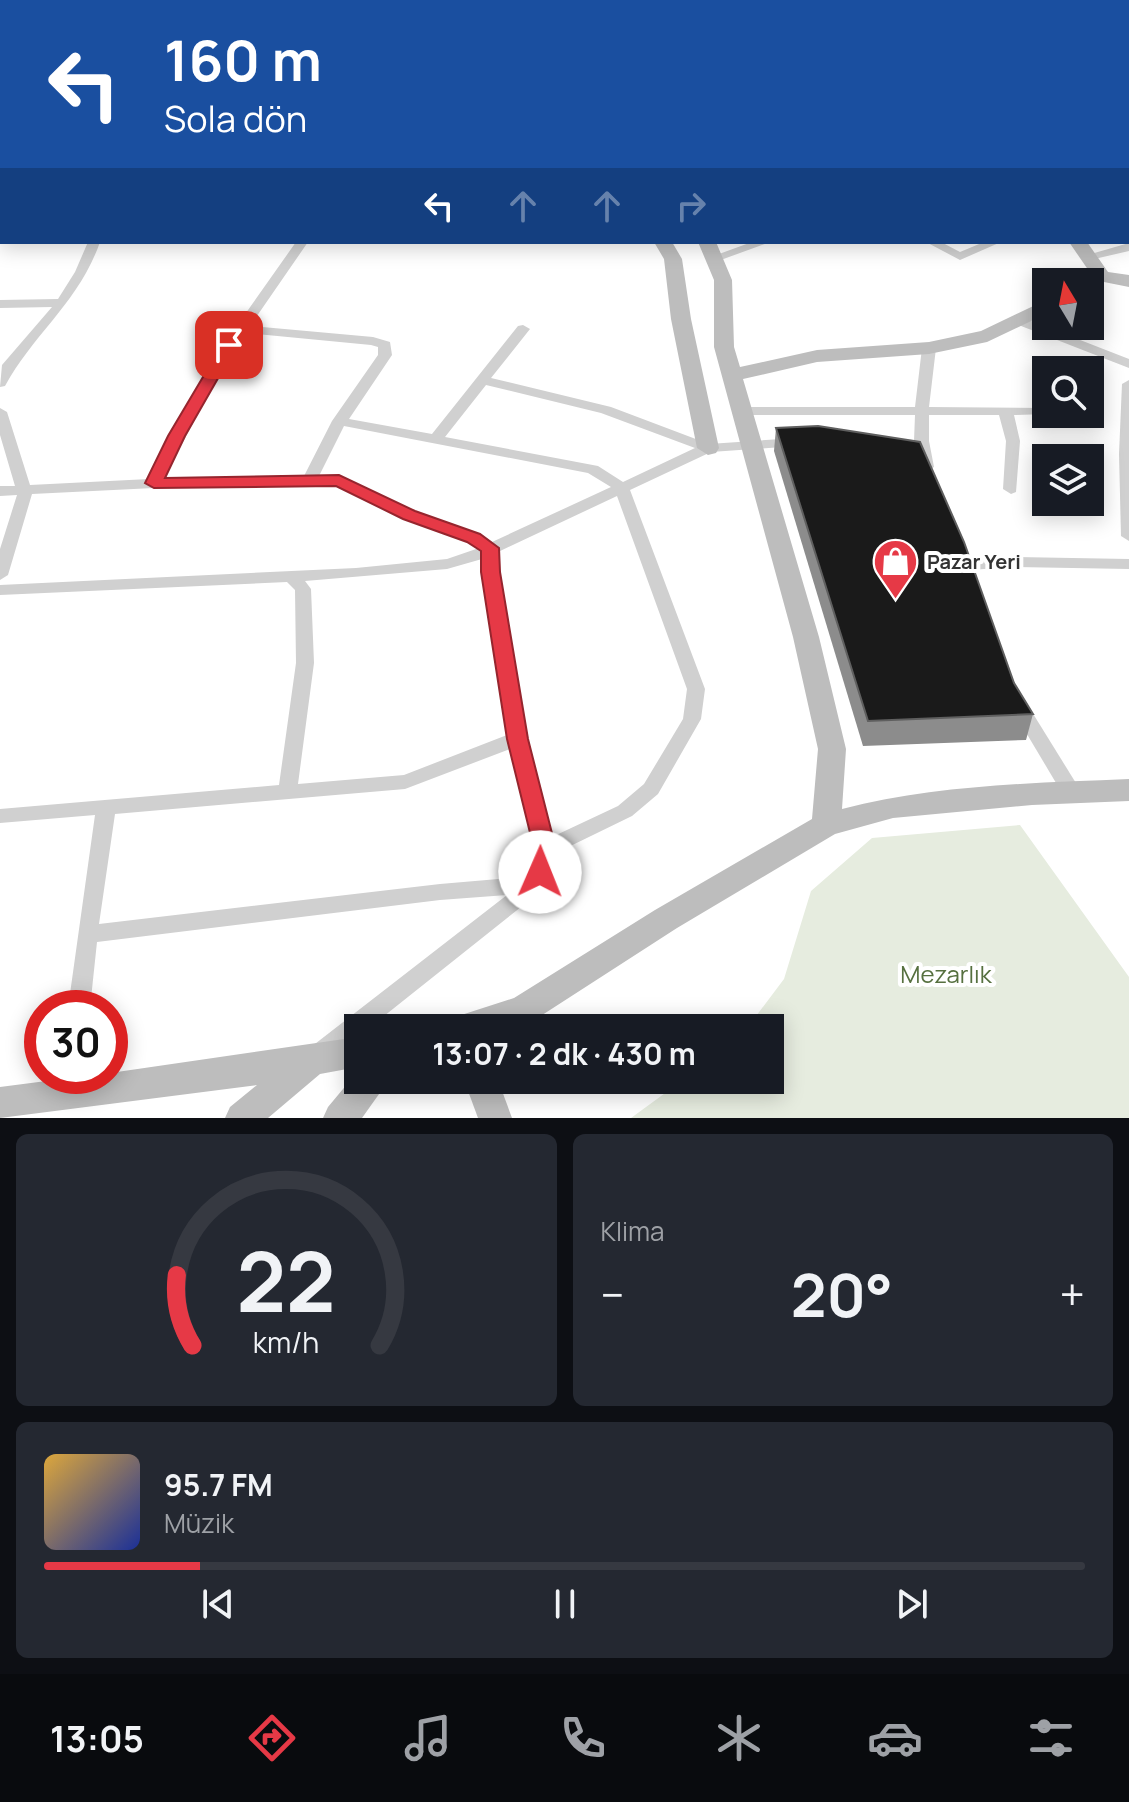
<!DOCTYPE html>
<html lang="tr">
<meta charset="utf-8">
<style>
:root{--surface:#171b24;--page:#242831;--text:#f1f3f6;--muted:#9ea1a6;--line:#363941;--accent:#e63946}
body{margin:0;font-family:Manrope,sans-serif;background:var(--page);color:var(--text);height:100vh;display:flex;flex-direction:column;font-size:30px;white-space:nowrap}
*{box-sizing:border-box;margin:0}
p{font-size:26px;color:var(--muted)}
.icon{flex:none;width:44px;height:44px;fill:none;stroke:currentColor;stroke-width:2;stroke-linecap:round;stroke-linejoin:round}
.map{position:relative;height:1118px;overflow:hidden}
.panel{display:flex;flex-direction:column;gap:16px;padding:16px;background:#0d0f14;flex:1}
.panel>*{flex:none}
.hud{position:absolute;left:0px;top:0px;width:1130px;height:244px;box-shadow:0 4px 20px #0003;background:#1a4fa0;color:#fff;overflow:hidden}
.needle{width:52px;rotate:350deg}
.fabs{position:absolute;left:1032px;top:268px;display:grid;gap:16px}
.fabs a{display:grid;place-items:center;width:72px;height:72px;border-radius:0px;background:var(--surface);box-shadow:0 4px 20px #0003;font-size:40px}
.speed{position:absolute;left:24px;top:990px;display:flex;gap:16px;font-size:40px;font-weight:700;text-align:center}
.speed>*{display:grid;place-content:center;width:104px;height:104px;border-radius:50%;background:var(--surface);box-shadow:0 4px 20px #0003;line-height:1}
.speed .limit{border:12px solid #d22;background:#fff;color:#111}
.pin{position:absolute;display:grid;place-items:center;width:68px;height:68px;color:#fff;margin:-34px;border-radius:16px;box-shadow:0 4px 12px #0006}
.me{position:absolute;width:88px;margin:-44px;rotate:1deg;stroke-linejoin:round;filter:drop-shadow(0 0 6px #0008)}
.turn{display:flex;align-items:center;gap:28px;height:168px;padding:0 32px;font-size:36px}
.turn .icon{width:104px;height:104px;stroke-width:2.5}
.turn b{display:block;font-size:56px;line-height:68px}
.lanes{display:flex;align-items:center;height:76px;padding:0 32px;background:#0003;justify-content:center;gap:40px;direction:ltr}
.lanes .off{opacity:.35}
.big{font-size:60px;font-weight:700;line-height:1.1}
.panel .widget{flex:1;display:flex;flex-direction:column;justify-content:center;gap:12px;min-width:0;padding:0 28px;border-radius:12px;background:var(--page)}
.panel .dial{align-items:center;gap:0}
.dial svg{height:208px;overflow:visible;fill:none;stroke:var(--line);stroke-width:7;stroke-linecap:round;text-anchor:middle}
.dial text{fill:var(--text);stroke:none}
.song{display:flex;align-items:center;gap:24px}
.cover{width:96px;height:96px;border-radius:12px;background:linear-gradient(135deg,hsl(40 70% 55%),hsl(230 70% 35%))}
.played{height:8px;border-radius:4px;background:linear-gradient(90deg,var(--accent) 15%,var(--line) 15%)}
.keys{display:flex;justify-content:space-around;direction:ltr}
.heat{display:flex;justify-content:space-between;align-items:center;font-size:44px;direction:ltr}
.panel .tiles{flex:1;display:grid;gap:16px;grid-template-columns:1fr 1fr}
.widget:last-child{grid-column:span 2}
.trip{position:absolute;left:344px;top:1014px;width:440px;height:80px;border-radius:0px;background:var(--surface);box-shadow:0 4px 20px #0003;font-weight:700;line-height:80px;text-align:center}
.tabs{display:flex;height:128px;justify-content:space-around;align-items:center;background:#090b0e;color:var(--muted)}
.tabs .icon{width:56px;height:56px}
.tabs .selected{color:var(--accent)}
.tabs b{font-size:36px;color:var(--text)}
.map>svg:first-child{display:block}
</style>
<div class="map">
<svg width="1129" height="1118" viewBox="0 0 1129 1118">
<rect width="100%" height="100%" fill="#fff"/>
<!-- green -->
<polygon fill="#e6ecdf" points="1020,825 1129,977 1129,1118 631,1118 683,1080 770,1080 770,1028 747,1028 784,979 811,891 872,838"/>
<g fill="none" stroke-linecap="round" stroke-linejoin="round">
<!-- street -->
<g fill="#d0d0d0" fill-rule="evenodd">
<polygon points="99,0 107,0 108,2 100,2"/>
<rect x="133" y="0" width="8" height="2"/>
<rect x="204" y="0" width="8" height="2"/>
<rect x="1128" y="20" width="1" height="6"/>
<rect x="1128" y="81" width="1" height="6"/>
<rect x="1128" y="104" width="1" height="6"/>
<polygon points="1129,121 1129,128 1128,128 1128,121"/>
<polygon points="0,125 2,125 0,133"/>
<rect x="0" y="184" width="2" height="6"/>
<polygon points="0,236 2,242 6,243 0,244"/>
<path d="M88,242H100C79,302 34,333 5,386L0,387L2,365L52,307L0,308V300L58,299L75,272Z"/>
<path d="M296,242H308L250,326L373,337L390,342L392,355L349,419L432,434L518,326L523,325L530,329L491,378L611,407L709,444L796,438L803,442L796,446L711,452L630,490L705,689L701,719L658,794L632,816L554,854L547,878L521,907L369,1028H358V1036L327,1061L319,1064L311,1061L308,1054L311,1047L507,895L440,900L97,942L90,1008H68L95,815L0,823V809L279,785L296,663L295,590L287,582L0,595V585L356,568L447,559L479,548L468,542L404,518L336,485L154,488L32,494L8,575L0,580V549L17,495L0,496V486H15L0,435V408L7,412L30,485L149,479L212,361ZM245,333L371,345L378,347V355L332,421L304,476L164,478L226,361ZM486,385L601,413L695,448L623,482L598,466L445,437ZM344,426L588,473L611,487L492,542L480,534L414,512L344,477L319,476ZM617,496L687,689L683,719L644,784L618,806L552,837L526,739L498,572V552ZM482,559L507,735L404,775L298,784L314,663L311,589L305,581L447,569ZM510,749L535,849L531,869L523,877L440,884L99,924L115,814L405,789Z"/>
<polygon points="752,242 770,242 718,261 714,262 708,258"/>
<polygon points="926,242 941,242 960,252 984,242 1001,242 960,260"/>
<polygon points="1129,243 1129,251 1090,260 1084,256"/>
<polygon points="1021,317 1129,359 1129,368 1016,324 1016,318"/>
<polygon points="929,344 936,348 929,407 1046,408 1047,414 1014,415 1020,441 1016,492 1011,494 1003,489 1006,441 999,415 929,415 929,441 934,467 927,471 920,467 914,441 915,415 744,415 737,411 744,407 915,407 922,348"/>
<polygon points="1129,380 1129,541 1121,536 1119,454 1122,384"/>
<polygon points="1015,557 1129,559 1129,569 1015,567 969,570 961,565 969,560"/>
<polygon points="1021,703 1027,704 1079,788 1082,793 1079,798 1072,800 1065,798 1012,709 1015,704"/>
</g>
<!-- secondary -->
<g fill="#bdbdbd" fill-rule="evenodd">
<polygon points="276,0 290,0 291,2 277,2"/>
<polygon points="306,0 320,0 322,2 308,2"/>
<polygon points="740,0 780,0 782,2 742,2"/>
<polygon points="818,0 832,0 817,2"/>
<polygon points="928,0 963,0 926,2"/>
<polygon points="986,0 1002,0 1004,2 988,2"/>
<rect x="1128" y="42" width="1" height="8"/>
<rect x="1128" y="200" width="1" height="10"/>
<polygon points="654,242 672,242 682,259 691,319 719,448 716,453 708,455 697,448 671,319 664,259"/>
<path d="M698,242H716L732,280L734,347L740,367L817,350L929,342L981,331L1046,300V314L987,342L929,354L817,362L743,379L819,637L846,749L842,809C935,785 1033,783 1129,779V801L1032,805L893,818L835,834L677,928L536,1019L509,1028H447L452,1018L514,998L655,910L812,819L818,749L793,637L714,347V280Z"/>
<polygon points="1069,242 1087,242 1108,272 1129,275 1129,287 1104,282 1090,288 1090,282 1081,282 1091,274"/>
<polygon points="358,1037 358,1067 320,1074 268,1118 225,1118 230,1107 257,1085 0,1118 0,1087 85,1076 110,1076 110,1073"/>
<polygon points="358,1071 358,1080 389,1080 362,1118 323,1118 328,1107"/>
<polygon points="464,1080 498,1080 512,1118 478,1118"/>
</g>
</g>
<!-- wall -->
<polygon fill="#8c8c8c" points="776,428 1014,683 1033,714 1026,740 863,746 774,451"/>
<!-- building -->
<polygon fill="#1a1a1a" stroke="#5f5f5f" stroke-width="2" points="818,426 920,442 964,542 1014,683 1033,714 868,721 776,428"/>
<!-- route -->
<polygon fill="#e63946" stroke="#96252e" stroke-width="2" points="229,340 237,345 185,436 165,478 339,475 415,511 480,534 499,548 500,572 528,739 556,849 548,879 540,882 532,879 529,872 534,849 507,739 481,572 481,551 467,542 403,519 336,486 154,488 145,483 168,436 222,345"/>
<!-- icons -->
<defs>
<symbol id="shop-pin" viewBox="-11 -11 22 30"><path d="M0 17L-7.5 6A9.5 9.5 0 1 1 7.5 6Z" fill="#e63946" stroke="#fff"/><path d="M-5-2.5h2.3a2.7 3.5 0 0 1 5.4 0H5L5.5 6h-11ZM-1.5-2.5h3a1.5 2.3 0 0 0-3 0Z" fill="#fff"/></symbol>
</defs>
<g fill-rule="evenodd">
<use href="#shop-pin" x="870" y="536" width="51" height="69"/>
</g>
<g text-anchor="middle" stroke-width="8" stroke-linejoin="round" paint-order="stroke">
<!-- poi labels -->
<g font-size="20" font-weight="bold" fill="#333" stroke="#fff" text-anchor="start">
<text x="927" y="569">Pazar Yeri</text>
</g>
<!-- near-park labels -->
<g font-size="24" fill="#56703f" stroke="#fff">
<text x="946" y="983">Mezarlık</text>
</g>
</g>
</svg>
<div class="fabs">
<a><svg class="needle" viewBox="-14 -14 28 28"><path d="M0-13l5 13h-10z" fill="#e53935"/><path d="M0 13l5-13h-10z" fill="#9ea1a6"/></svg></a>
<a><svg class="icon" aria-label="search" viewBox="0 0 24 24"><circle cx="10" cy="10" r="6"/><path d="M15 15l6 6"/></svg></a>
<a><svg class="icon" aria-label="layers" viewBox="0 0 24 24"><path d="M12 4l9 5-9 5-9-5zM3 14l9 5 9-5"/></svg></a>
</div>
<div class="speed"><div class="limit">30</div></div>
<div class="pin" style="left:229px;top:345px;background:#d93025"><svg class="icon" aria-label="arrive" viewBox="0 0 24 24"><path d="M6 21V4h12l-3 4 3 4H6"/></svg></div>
<svg class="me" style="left:540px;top:872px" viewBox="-20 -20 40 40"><circle r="19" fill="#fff"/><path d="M0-13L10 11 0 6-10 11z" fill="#e63946"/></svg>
<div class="trip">13:07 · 2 dk · 430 m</div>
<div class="hud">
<div class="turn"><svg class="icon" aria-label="left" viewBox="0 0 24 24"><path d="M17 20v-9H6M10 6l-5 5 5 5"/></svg><div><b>160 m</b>Sola dön</div></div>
<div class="lanes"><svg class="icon" aria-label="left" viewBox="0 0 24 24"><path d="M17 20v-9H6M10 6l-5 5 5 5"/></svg><svg class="icon off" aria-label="ahead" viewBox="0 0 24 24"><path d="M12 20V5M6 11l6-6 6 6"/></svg><svg class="icon off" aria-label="ahead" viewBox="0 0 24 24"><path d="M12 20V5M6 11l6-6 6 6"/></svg><svg class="icon off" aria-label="right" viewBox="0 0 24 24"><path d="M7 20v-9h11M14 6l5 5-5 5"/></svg></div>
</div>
</div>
<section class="panel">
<div class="tiles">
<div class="widget dial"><svg viewBox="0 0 100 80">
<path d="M14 69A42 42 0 1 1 86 69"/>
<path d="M14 69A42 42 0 0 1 8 42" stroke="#e63946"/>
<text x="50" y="56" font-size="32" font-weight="700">22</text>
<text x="50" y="72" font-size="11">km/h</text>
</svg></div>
<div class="widget"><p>Klima</p>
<div class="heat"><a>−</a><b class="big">20°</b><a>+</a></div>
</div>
<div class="widget">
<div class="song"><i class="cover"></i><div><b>95.7 FM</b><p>Müzik</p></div></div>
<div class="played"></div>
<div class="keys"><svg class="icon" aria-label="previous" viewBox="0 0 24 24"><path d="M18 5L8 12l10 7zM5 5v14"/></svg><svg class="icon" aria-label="pause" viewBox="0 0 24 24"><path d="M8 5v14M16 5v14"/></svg><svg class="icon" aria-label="next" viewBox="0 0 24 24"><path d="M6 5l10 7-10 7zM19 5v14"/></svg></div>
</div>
</div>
</section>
<nav class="tabs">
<b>13:05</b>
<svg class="icon selected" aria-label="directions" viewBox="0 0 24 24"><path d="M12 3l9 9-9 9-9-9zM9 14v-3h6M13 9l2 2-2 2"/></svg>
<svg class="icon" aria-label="music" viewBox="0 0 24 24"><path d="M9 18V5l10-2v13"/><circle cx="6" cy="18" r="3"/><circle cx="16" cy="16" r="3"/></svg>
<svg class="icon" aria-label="phone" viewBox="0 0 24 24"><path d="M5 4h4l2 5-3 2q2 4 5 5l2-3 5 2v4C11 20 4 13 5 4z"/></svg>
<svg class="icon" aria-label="climate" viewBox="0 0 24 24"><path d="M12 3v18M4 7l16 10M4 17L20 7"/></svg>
<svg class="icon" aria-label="car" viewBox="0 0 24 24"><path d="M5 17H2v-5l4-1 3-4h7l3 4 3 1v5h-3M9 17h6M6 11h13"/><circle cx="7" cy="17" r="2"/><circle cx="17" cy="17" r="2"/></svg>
<svg class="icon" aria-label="filters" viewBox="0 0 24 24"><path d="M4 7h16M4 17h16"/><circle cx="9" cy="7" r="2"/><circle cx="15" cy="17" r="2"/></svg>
</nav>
